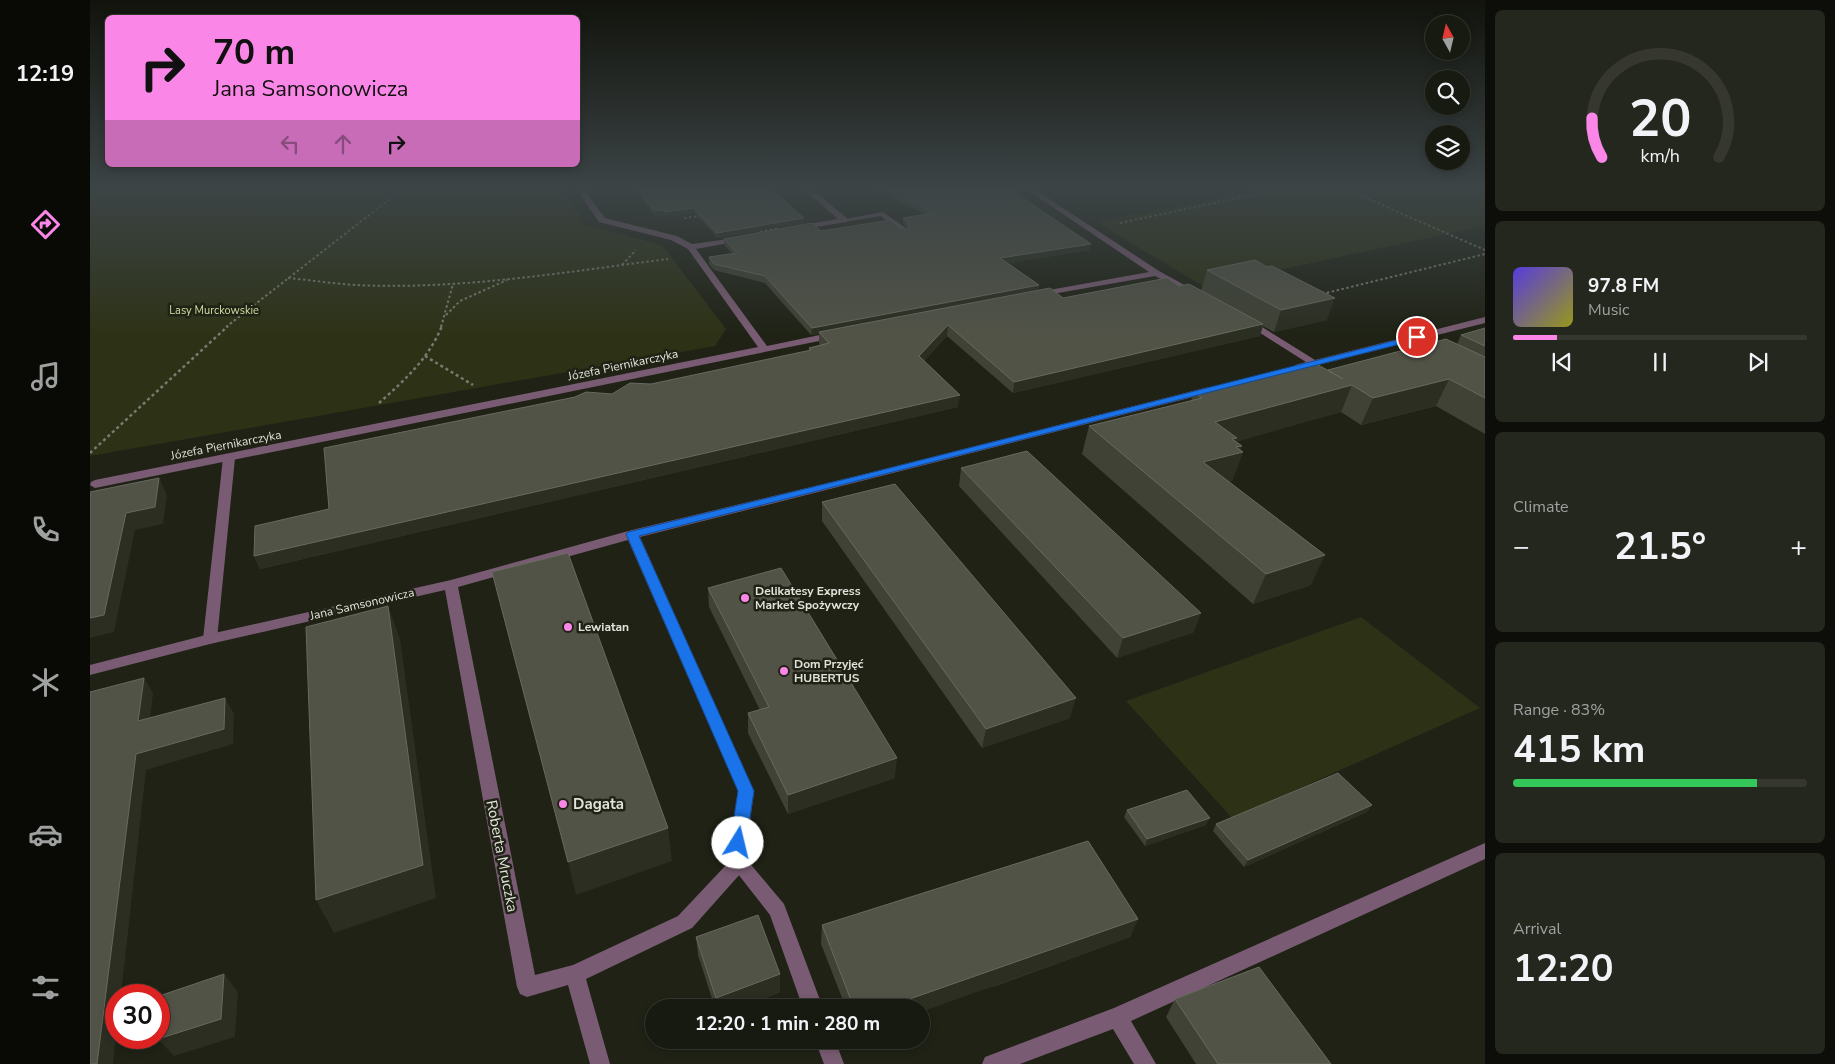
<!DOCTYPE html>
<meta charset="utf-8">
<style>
:root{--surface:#171a10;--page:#24271e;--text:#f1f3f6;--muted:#9ea19f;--line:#363830;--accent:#fa87e7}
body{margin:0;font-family:"Nunito Sans",sans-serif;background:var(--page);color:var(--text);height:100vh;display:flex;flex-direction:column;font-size:19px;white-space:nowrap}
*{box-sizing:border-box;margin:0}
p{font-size:16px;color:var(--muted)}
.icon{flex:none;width:28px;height:28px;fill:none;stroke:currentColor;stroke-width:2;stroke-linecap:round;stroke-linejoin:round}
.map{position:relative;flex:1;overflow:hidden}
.sheet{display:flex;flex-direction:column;gap:10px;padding:10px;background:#0d0e09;width:350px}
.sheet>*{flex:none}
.hud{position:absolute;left:15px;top:15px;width:475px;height:152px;border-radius:8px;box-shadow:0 2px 8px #0003,0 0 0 1px var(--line);background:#fa87e7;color:#111;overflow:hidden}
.needle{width:32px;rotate:352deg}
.tools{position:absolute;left:1335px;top:15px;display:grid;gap:10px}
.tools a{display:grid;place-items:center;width:45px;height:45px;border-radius:50%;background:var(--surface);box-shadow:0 2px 8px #0003,0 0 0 1px var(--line);font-size:25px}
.speed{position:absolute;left:15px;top:984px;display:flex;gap:10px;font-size:25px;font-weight:700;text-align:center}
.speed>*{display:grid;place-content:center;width:65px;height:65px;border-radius:50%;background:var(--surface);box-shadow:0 2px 8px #0003,0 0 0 1px var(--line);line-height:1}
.speed .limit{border:8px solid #d22;background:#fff;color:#111}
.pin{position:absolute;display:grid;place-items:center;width:42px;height:42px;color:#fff;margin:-21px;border:2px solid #fff;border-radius:50%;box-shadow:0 1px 5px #0007}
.me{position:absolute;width:55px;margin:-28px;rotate:9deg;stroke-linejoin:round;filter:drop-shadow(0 0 4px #0008)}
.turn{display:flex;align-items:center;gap:18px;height:105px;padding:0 25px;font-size:22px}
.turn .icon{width:65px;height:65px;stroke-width:2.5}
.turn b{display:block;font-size:35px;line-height:42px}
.lanes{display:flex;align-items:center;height:48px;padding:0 25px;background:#0003;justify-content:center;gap:25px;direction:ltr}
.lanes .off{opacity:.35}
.big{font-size:38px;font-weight:700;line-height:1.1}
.sheet .card{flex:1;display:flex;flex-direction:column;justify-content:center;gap:8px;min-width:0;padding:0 18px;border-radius:8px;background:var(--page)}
.sheet .dial{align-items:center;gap:0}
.dial svg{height:130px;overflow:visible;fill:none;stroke:var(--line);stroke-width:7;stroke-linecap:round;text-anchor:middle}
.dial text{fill:var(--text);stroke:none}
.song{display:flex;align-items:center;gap:15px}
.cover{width:60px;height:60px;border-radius:8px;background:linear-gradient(135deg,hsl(250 70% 55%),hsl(60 70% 35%))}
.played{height:5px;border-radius:2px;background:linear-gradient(90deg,var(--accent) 15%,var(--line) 15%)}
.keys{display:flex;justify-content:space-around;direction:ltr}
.heat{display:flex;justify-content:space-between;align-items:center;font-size:28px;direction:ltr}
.charge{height:8px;border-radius:4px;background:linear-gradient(90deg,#34c759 83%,var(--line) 0)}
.trip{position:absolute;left:555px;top:999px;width:285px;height:50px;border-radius:25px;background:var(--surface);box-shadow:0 2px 8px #0003,0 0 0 1px var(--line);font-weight:700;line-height:50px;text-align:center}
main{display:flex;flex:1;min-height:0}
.menu{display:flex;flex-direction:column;width:90px;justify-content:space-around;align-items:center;background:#090a06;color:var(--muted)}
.menu .icon{width:35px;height:35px}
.menu .on{color:var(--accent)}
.menu b{font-size:22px;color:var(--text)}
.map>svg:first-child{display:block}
</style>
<main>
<nav class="menu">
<b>12:19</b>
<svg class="icon on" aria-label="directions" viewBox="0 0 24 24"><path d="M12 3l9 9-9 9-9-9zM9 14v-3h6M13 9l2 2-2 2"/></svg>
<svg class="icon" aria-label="music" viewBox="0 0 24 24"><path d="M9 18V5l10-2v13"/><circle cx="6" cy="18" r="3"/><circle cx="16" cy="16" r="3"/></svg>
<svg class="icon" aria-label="phone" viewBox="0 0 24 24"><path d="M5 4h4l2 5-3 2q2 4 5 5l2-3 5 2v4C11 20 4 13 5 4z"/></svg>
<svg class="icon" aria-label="climate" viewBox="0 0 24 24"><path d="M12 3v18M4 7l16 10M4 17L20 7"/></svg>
<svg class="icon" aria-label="car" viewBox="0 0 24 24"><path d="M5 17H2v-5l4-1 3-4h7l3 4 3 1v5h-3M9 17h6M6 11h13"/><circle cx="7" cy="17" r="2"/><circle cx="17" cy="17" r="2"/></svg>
<svg class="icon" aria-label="filters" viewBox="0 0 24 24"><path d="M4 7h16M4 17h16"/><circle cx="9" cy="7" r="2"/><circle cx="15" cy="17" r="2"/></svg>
</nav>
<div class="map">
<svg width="1395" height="1064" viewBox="0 0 1395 1064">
<rect width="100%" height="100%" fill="#1f2215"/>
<!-- green -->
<g fill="#2d3216">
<polygon points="0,187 470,187 495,225 572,245 636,329 625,346 0,456"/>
<polygon points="1186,187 1395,187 1395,226 1113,286 1006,222"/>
<polygon points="1271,617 1390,708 1142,818 1036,701"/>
</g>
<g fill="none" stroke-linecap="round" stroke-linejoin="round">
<!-- path-far1 -->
<g stroke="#787b70" stroke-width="2" stroke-dasharray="2.5 2.5" stroke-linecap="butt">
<polyline points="1251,187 1395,250"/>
<polyline points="594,218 610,216"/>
<polyline points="1030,223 1200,187"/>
<polyline points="670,231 688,228"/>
<polyline points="532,265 546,250"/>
<path d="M198,278C221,280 244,284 266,285C371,290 475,272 578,259"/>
<polyline points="1232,294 1395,254"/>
<polyline points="356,315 370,301 417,280"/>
<polyline points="136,327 315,187"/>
<polyline points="351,327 363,284"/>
</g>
<!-- path -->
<g stroke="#787b70" stroke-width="2.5" stroke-dasharray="3 3" stroke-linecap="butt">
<polyline points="335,356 383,385"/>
<path d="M289,403C315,380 339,358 352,326"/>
<polyline points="0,453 138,326"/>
</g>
<!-- lane -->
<g fill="#795c73" fill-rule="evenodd">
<polygon points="793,212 817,229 817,233 811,233 791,216 754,222 750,220"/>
<polygon points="139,455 145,458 127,639 125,643 115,643 113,639 133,458"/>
<polygon points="1395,843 1395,859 1041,1021 1066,1064 1044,1064 1023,1029 930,1064 892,1064 895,1057 1024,1008"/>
<polygon points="646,852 652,854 694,904 733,1008 713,1008 680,915 637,860 640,854"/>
<polygon points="725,1040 745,1040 754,1064 734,1064"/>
</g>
<!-- street -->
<g fill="#795c73" fill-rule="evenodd">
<polygon points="485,187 492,187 515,218 587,236 602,244 653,237 654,239 650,241 606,249 677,346 744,332 749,335 744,338 5,488 0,485 1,482 5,480 668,347 598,249 581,240 509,222"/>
<polygon points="711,187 719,187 757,218 757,222 706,230 706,226 748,219"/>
<polygon points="933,187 941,187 1069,271 1109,293 1102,295 1065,276 945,297 944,295 948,292 1059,272"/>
<polygon points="1395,317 1395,323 1208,370 1205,369 1205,365 1216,362 1153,322 1158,319 1161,320 1225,360"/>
<path d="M1119,387L1124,390L1123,392L550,537L664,791L654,867L651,873L602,928L496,979L520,1064H500L478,985L437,997L430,994L427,987L355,590L120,644L0,675V665L120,634L361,580L542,530L767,476ZM538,540L648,791L637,864L588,916L483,965L445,975L368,587Z"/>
</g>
</g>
<!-- wall -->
<g fill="#3f4235">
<polygon points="542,187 679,187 714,223 628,238 605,213 577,217 574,214 566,216"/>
<polygon points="780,187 936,187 935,191 928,192 930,196 1000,250 918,263 949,285 948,290 973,298 1089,286 1111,291 1117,270 1237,320 1184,332 1173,326 1170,336 923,393 857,336 834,361 868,407 170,569 164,556 239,509 522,394 561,384 719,351 719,348 730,345 729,343 729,334 721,335 675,283 624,270 619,264 619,257 642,253 634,245 634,239 731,231 818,229 813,224 813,218 834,214"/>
<polygon points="1395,328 1395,434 1346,406 1271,425 1251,412 1146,441 1152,446 1150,450 1153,452 1142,481 1139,481 1221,585 1163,604 992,454 999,426 1101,401 1104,392 1238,371 1367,344 1371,335"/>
<polygon points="871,468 1104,632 1027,658 869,486"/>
<polygon points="732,502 980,718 892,748 732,521"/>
<polygon points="618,588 805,778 698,814 658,733 658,713 670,710 619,607"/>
<polygon points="1282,805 1277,812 1154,867 1123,831 1126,824"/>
<polygon points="1037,810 1116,825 1055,846 1034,817"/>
<polygon points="1048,919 1040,937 908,985 831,1008 756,1008 731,944 732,925"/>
<polygon points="606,937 690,974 690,992 651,1008 625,1008 608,955"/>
<polygon points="1085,999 1241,1064 1106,1064 1076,1017"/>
</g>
<!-- shaded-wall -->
<g fill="#2b2e21">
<polygon points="926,187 936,187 935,191 920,194 921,188"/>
<polygon points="1010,187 1023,187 1010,189"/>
<polygon points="604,208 605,213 577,217 576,212"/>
<polygon points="574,210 574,214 566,216 565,211"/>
<polygon points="714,218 714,223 628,238 627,233"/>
<polygon points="1001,244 1000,250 909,265 910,258"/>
<polygon points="949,285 947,292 729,332 729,334 721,335 722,328"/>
<polygon points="1245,298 1237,320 1184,332 1191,310"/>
<polygon points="1173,324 1170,336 923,393 924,382"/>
<polygon points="858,325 857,336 828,368 829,356"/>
<polygon points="1359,379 1346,406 1271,425 1283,398"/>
<polygon points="1262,385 1251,412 1146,442 1146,447 1152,446 1149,453 1153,452 1142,481 1104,490 1125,422"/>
<polygon points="870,395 868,407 170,569 164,556"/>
<polygon points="69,478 77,495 73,524 45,530 24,632 0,638 0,618 36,513"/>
<polygon points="1235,555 1221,585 1163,604 1176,574"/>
<polygon points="298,606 310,639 346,898 244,933 226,900"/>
<polygon points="1111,613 1104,632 1027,658 1033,638"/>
<polygon points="54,678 63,693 58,737 48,721"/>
<polygon points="135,698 144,714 143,744 56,770 31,995 26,995 26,1034 23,1064 7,1064 46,754"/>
<polygon points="986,698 980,718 892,748 896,729"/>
<polygon points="807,758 805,778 698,814 698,795"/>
<polygon points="1282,805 1277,812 1154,867 1158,860"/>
<polygon points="1120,818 1116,825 1055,846 1057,839"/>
<polygon points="578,828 582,861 486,895 478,862"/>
<polygon points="1048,919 1040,937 831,1012 831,1008 794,1008"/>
<polygon points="134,974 148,992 145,1037 84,1056 68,1039"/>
<polygon points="690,974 690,992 651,1008 627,1008 626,998"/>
</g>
<!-- building -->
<g fill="#515347" stroke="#676a5e">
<polygon points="545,187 679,187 714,218 627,233 604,208 576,212 574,210 565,211"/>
<polygon points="792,187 926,187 921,188 930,194 927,194 1001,244 910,258 949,285 722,328 675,276 624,264 619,257 647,253 634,239 722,223 731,231 800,220 810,228 818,229 819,223 813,218 844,213"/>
<polygon points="1165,260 1177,267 1182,266 1245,298 1191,310 1117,270"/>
<polygon points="1077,278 1089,286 1099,284 1173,324 924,382 858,325 829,356 870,395 164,556 165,526 239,509 234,448 485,397 496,392 522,394 540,383 561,384 721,350 719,348 739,343 729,332 960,288 973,298"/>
<polygon points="1395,328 1395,346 1371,335"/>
<polygon points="1356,339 1395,357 1395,398 1359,379 1283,398 1262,385 1125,422 1147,438 1142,439 1152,446 1146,447 1153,452 1113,462 1235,555 1176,574 999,426 1112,398 1104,392 1223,362 1253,379 1238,370"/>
<polygon points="937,451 1111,613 1033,638 871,468"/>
<polygon points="69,478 65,507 36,513 14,615 0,618 0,492"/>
<polygon points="805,484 986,698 896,729 732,502"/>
<polygon points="478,553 578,828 478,862 402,572"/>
<polygon points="691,568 807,758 698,795 658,713 679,707 618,588"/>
<polygon points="298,606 333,865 226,900 216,627"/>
<polygon points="54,678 48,721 135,698 134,729 46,754 7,1064 0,1064 0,692"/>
<polygon points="1248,773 1282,805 1158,860 1126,824"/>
<polygon points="1097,790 1120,818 1057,839 1037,810"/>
<polygon points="998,841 1048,919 794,1008 764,1008 732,925"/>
<polygon points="668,915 690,974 626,998 606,937"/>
<polygon points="1169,967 1241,1064 1128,1064 1085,999"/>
<polygon points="134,974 131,1019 68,1039 72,995"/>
</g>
<!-- sky -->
<linearGradient id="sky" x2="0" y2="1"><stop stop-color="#11130c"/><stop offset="0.56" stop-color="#3c4446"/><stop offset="1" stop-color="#3c4446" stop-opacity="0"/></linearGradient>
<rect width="1395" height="336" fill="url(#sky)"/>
<!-- route -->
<polygon fill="#1a73e8" stroke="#114b97" points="1327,335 1330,335 1330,339 549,536 664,791 656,843 654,848 648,850 643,848 640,843 648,791 536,534 538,532 768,476"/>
<!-- markers -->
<g fill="#fa87e7" stroke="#1f2215" stroke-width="2">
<circle cx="655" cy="598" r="5"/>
<circle cx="478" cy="627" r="5"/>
<circle cx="694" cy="671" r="5"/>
<circle cx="473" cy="804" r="5"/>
</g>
<g text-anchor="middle" stroke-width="5" stroke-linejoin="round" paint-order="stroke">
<!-- far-park labels -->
<g font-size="11" fill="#d0dea1" stroke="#1f2215">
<text x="124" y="314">Lasy Murckowskie</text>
</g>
<!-- street labels -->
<g font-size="12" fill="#e1e3da" stroke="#1f2215">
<text transform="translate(533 365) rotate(-12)" y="4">Józefa Piernikarczyka</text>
<text transform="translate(136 445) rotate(-11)" y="4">Józefa Piernikarczyka</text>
<text transform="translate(272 604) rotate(-13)" y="4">Jana Samsonowicza</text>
</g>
<!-- poi labels -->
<g font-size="12" font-weight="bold" fill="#e1e3da" stroke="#1f2215" text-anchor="start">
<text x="665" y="595">Delikatesy Express<tspan x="665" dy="14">Market Spożywczy</tspan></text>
<text x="488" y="631">Lewiatan</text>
<text x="704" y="668">Dom Przyjęć<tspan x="704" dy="14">HUBERTUS</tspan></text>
</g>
<!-- near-poi labels -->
<g font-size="15" font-weight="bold" fill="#e1e3da" stroke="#1f2215" text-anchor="start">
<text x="483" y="809">Dagata</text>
</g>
<!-- near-street labels -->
<g font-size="15" fill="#e1e3da" stroke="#1f2215">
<text transform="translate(412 856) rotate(79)" y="5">Roberta Mruczka</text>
</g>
</g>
</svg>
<div class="tools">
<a><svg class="needle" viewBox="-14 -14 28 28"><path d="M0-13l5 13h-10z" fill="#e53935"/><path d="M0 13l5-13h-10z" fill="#9ea19f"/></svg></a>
<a><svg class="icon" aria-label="search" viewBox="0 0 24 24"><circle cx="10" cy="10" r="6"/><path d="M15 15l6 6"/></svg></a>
<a><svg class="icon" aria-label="layers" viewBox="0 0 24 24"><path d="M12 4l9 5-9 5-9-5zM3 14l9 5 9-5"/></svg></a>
</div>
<div class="speed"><div class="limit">30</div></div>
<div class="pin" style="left:1327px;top:337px;background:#d93025"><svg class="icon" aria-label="arrive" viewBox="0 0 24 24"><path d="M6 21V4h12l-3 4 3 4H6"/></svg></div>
<svg class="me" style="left:648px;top:843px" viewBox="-20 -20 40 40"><circle r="19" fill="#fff"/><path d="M0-13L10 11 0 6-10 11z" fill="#1a73e8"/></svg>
<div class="trip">12:20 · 1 min · 280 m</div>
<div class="hud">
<div class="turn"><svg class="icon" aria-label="right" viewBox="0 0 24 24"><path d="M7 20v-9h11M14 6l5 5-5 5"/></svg><div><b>70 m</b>Jana Samsonowicza</div></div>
<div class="lanes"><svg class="icon off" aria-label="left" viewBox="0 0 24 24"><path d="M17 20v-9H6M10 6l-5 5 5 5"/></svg><svg class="icon off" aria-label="ahead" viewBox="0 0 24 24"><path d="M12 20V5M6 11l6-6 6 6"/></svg><svg class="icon" aria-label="right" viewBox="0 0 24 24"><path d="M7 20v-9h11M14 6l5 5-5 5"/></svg></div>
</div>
</div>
<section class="sheet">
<div class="card dial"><svg viewBox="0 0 100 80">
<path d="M14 69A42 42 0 1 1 86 69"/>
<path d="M14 69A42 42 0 0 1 8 45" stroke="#fa87e7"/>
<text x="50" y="56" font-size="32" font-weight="700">20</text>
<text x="50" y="72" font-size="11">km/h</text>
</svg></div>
<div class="card">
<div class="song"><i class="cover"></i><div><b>97.8 FM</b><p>Music</p></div></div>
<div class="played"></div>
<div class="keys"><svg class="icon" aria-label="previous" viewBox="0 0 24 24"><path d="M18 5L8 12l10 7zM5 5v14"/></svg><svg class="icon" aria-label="pause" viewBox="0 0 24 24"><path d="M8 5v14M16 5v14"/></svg><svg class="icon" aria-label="next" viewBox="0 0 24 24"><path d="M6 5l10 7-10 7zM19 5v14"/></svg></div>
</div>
<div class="card"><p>Climate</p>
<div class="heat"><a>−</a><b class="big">21.5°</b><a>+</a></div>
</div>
<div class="card"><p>Range · 83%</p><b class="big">415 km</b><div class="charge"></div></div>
<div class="card"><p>Arrival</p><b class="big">12:20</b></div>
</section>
</main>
